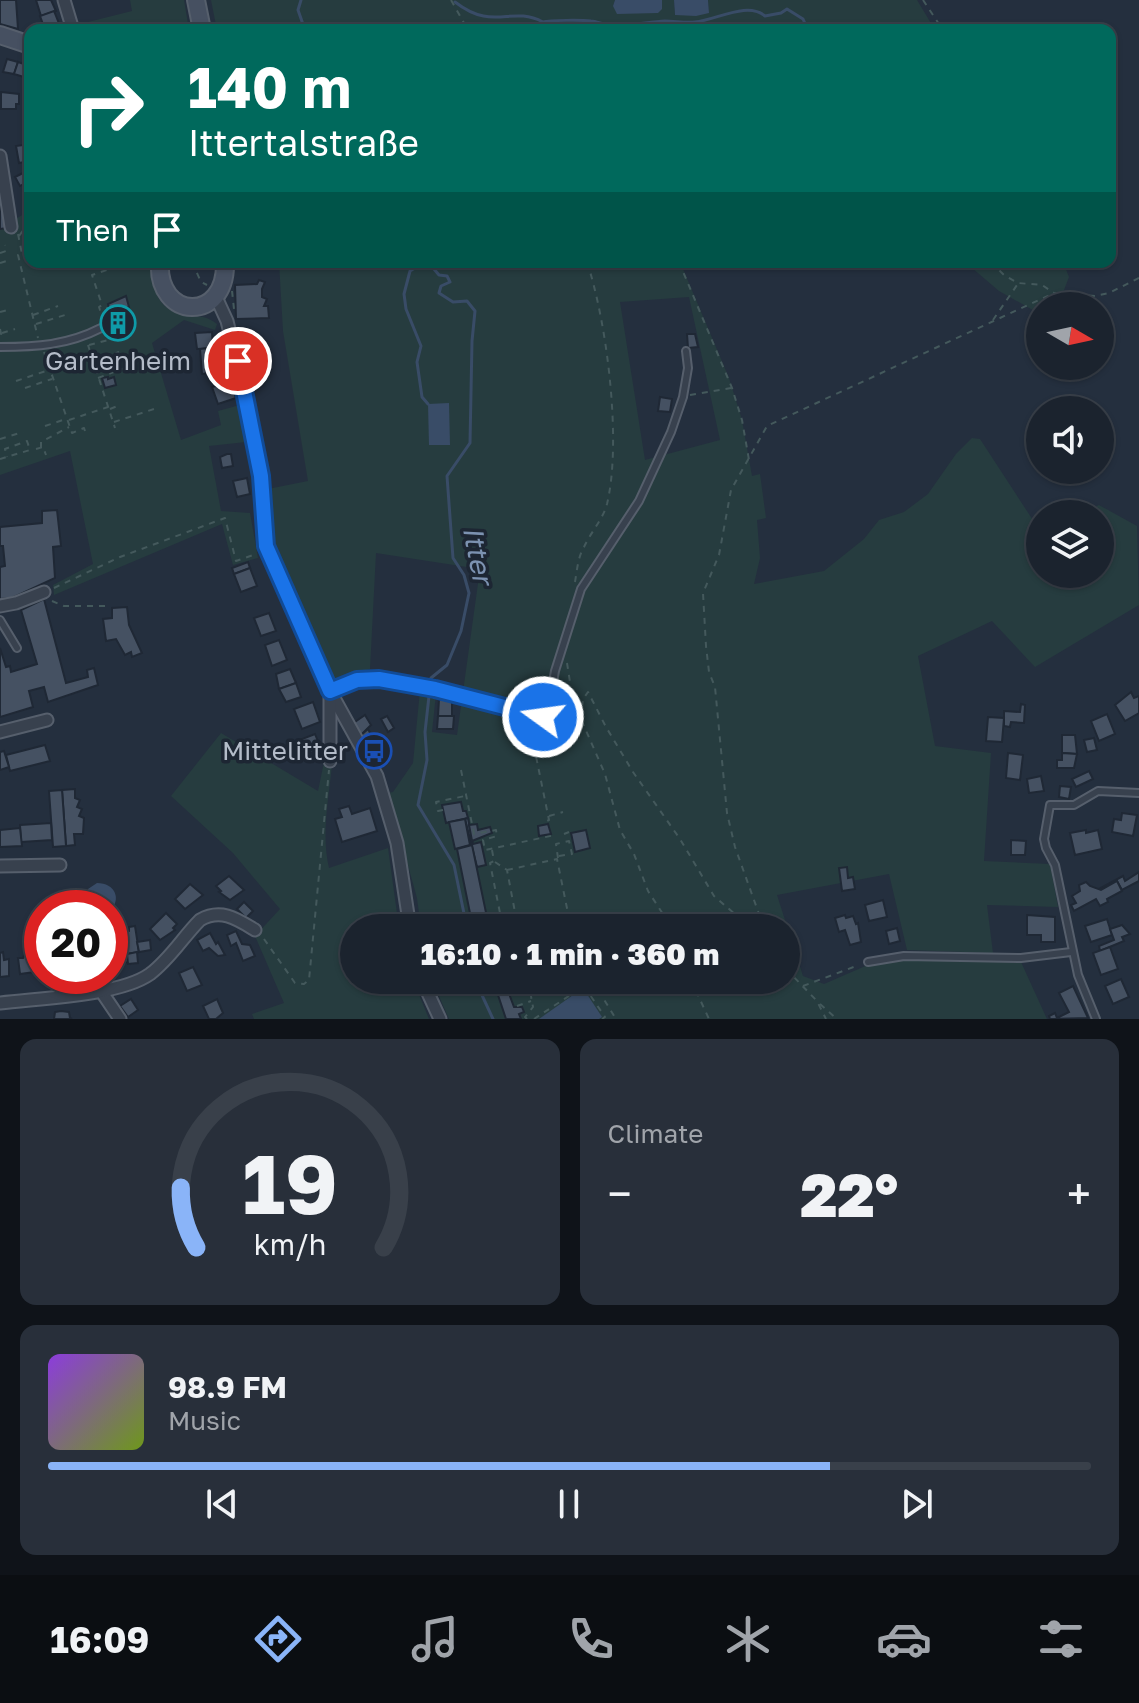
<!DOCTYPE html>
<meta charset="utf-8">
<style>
:root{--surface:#1b232e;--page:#282f3a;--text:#f1f3f6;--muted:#a0a4aa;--line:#39404a;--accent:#8ab4f8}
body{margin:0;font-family:"Golos Text",sans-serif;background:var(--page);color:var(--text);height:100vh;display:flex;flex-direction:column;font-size:30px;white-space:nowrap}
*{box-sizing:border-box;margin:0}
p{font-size:26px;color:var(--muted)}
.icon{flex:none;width:44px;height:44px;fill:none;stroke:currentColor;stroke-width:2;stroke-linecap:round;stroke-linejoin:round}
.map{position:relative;height:1019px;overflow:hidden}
.details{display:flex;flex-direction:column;gap:20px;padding:20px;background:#0f1319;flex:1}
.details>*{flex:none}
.hud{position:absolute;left:24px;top:24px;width:1092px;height:244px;border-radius:16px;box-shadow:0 2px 6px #0004,0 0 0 2px var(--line);background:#00695c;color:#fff;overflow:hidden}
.needle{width:52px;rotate:99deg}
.controls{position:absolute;left:1026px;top:292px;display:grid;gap:16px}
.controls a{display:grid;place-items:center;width:88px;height:88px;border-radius:50%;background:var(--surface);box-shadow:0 2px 6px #0004,0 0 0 2px var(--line);font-size:40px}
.speed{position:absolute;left:24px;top:890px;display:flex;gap:16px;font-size:40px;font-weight:700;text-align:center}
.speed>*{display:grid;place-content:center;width:104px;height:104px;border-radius:50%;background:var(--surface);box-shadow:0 2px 6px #0004,0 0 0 2px var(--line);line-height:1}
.speed .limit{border:12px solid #d22;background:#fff;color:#111}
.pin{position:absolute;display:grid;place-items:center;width:68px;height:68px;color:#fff;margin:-34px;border:4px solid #fff;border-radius:50%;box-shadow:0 2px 8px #0007}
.me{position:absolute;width:88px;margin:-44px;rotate:284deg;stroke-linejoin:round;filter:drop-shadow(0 0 6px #0008)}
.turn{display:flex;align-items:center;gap:28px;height:168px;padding:0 32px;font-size:36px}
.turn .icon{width:104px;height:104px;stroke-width:2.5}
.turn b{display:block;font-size:56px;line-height:68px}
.then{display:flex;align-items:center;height:76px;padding:0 32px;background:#0003;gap:16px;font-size:30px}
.big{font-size:60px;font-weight:800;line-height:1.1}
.details .tile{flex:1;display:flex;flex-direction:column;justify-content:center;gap:12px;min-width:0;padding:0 28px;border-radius:16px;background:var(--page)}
.details .dial{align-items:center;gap:0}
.dial svg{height:208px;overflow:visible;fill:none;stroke:var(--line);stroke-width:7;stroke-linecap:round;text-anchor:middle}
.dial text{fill:var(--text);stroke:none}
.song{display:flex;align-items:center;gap:24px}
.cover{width:96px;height:96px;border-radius:12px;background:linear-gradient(135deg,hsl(270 70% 55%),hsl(80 70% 35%))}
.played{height:8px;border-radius:4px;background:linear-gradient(90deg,var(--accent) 75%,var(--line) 75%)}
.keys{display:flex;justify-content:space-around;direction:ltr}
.heat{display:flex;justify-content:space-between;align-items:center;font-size:44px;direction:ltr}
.details .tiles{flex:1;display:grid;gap:20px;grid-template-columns:1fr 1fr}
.tile:last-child{grid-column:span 2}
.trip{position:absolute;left:340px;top:914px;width:460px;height:80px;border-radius:40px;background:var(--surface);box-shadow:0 2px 6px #0004,0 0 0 2px var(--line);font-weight:800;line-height:80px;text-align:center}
.tab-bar{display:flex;height:128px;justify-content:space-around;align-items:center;background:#0b0e12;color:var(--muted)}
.tab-bar .icon{width:56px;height:56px}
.tab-bar .current{color:var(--accent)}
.tab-bar b{font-size:36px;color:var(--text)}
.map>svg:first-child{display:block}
</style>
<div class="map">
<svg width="1139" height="1019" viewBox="0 0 1139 1019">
<rect width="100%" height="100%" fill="#242f3e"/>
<!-- green -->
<g fill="#263c3f" fill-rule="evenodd">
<polygon points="130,0 184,0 189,30 84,30 84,23 132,11"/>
<polygon points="211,0 615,0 613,6 662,9 662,0 674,0 675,15 709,13 708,0 917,0 935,30 217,30"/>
<path d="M30,210V262H153C153,286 154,306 180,314C196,318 202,313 217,324L215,330L184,320L152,343L181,440L221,425L218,411L240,405L246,442L209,446L221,511L250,513L258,558L233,565L222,524L54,595L53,585L93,564L70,451L0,475V229Z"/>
<path d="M279,262H680L729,378L742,420L752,476L760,474L766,518L757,520L760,558L754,584L824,571L864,539L879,520L904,512L928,494L956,454L972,438L980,439L1040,531V574H1100V514H1082L1099,505L1137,526L1139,605L1035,667L992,621L918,656L935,746L991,753L984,861L1050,864L1058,907L987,905L993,953L907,950L889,874L777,895L803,976L824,984L870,964L915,959L1021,962L1047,1019H449L432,980H786V928H421L417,898L388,793L393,792L413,763L420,690L436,694L432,732L457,735L480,569L376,553L370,669L335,680L273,549L268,489L308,481L283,331ZM689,297L720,440L645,460L620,302Z"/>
<polygon points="965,262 1063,262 1069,277 1059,303 1056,306 1040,306 1040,314 999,291"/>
<path d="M221,733L318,791L324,762L332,764C329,798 321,834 329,868L388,848L399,928H354V980H413L429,1019H254L252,1014L284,1003L255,936L280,909L233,853L171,796Z"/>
</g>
<!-- water -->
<g fill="#394c67">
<polygon points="615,0 662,0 662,9 658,13 617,14 613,6"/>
<polygon points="674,0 708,0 709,13 696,16 675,15"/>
<polygon points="449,403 450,445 429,445 428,404"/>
<path d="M97,883C115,883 122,899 110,911V908H88L85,904L88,889Z"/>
<polygon points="583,988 602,1017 599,1019 539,1019"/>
</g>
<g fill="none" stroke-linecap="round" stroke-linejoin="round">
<!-- stream -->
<g stroke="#394c67" stroke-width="3">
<polyline points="301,0 298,10 305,30"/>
<path d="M455,2C494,32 510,5 543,22C550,20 582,20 591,21C597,21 603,25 609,25C627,27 647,22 665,21C675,21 685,23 695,22C717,20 747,1 765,16L781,13L787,9L803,19L808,30"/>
<polyline points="425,262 410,271 404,294 406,309 421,346 417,362 422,397 428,404"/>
<polyline points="428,262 439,275 447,276 450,282 441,286 439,293 453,302 467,301 475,311 472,341 470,443 447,476 453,558 464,575 469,593 461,631 447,665 431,678 425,732 427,760 418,805 454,865 467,928"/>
<polyline points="475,980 493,1019"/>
</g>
</g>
<!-- building -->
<g fill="#455162" stroke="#1f2835" stroke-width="2">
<polygon points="0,0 16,0 18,29 0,24"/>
<polygon points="36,0 51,0 56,11 41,16"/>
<polygon points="54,11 60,26 45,30 40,16"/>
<polygon points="7,59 18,62 14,74 3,72"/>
<polygon points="18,62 30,66 27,78 14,74"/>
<polygon points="1,92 19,94 19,104 16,104 16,109 1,109"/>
<polygon points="30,144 30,161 19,163 16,146"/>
<polygon points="27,171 29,176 25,178 27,182 20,186 15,177"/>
<polygon points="0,191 7,228 0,229"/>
<polygon points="259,280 265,282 262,289 262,297 267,299 264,306 268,306 269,318 236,319 235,285 257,284"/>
<polygon points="126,296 129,307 122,310 128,331 114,335 108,304"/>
<polygon points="212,332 213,348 197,349 195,333"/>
<polygon points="687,334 695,334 698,347 688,348"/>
<polygon points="216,347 219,372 202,374 200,349"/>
<polygon points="108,377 108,379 114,377 116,385 105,388 102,378"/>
<polygon points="231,382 236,398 218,404 212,387"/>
<polygon points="660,397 672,399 670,412 658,411"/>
<polygon points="227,454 231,454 233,466 222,468 220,457"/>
<polygon points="247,478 250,494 237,497 233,481"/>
<polygon points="57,510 61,546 53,547 55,578 12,598 0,599 0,567 5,566 3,546 0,546 0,527 42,523 42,511"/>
<polygon points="248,562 250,568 234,574 232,568"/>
<polygon points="250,568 257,586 241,592 234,574"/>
<polygon points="44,599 66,683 88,677 87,670 94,668 98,685 48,702 44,687 29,691 33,707 0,717 0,648 6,667 10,666 11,672 37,664 21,610"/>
<polygon points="127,607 129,625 142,653 132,657 131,652 125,655 116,639 106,641 103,619 112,618 112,608"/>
<polygon points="269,613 276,631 261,636 254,618"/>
<polygon points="279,640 287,660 272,666 265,645"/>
<polygon points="290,669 296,683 279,689 276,674"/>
<polygon points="296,683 301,697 286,702 279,689"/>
<polygon points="1131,692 1134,698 1139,696 1139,713 1125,721 1115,705"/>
<polygon points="439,699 452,700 452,716 438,716"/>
<polygon points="313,702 320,722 302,729 294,709"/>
<polygon points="1021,704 1025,705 1024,723 1011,722 1010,727 1004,726 1004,711 1020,712"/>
<polygon points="1107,714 1115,734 1099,741 1091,721"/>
<polygon points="365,715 371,725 360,736 352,724"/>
<polygon points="387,716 394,728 388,732 381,719"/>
<polygon points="438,716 454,716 453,729 437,729"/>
<polygon points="988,717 1004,718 1002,742 986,741"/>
<polygon points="368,729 374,740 367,745 360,736"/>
<polygon points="315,734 321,749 308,754 302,739"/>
<polygon points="1062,735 1075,735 1077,754 1062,753"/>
<polygon points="1094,738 1097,750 1087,752 1084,740"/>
<polygon points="45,745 50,761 10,771 6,755"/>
<polygon points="4,751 9,767 0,770 0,752"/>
<polygon points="1008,753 1023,755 1020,780 1006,778"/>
<polygon points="1062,753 1077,754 1074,768 1057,768 1057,760 1062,760"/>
<polygon points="1089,771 1093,779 1076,787 1072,779"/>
<polygon points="1041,776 1044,791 1029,793 1027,779"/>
<polygon points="1060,786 1071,787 1069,799 1059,797"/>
<polygon points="75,789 75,798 80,800 77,807 82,809 79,816 84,818 83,834 74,834 75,845 66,846 62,790"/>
<polygon points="62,790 66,846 53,847 49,791"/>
<polygon points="461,802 463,811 466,811 468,818 446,823 442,805"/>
<polygon points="349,806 352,814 370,808 377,831 342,842 335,819 342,817 339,809"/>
<polygon points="1122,813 1137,815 1133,836 1112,832 1114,819 1121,820"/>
<polygon points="468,818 473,844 481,842 486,865 477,867 465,819"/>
<polygon points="465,819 470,845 455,849 449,822"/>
<polygon points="51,823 52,840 21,842 20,825"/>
<polygon points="477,824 478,830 490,827 492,833 472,841 469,825"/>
<polygon points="548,824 551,834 539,836 538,826"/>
<polygon points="20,828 22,846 0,847 0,830"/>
<polygon points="586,830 590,848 575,852 571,833"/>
<polygon points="1086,830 1086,833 1098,830 1102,849 1075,855 1070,833"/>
<polygon points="1011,840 1026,841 1025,855 1011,855"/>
<polygon points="472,845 489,927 486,928 473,928 457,849"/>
<polygon points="847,867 848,878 853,877 855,889 842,891 839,868"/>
<polygon points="1139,872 1139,881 1122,890 1117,881 1099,889 1123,876 1125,881"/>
<polygon points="229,876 244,890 230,900 219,892 221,891 216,886"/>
<polygon points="1117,881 1122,891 1107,899 1108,902 1100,906 1096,899 1074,911 1071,905 1076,903 1072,896 1080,891 1079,885 1086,882 1090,886 1101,890"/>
<polygon points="190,884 203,895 185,909 175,899"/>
<polygon points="883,900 887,917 869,921 865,905"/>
<polygon points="244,902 253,911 246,918 237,909"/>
<polygon points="166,913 177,924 173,928 175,930 160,940 150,929"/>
<polygon points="845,915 846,918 853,916 856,924 858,923 861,942 850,945 845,930 839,932 835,918"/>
<polygon points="1027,915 1055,917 1055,942 1041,942 1041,935 1027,935"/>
<polygon points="1107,919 1112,935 1091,942 1085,926"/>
<polygon points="1122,925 1130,934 1122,937 1124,941 1100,951 1099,946 1114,940 1110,929"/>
<polygon points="135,926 139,952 127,954 123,932 129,931 129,927"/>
<polygon points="897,928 900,941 889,944 886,931"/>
<polygon points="236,931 242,944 250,945 255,956 243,961 236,943 231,946 227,935"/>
<polygon points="210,933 216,944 218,942 225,955 218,956 209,948 203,951 197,940"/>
<polygon points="125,939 128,962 110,964 110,947 116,946 115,941"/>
<polygon points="150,940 151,950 139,952 137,942"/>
<polygon points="1110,947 1118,969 1101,975 1093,953"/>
<polygon points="27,950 32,952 34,956 40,955 42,971 20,974 18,958 23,958"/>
<polygon points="3,952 4,960 9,959 9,976 0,977 0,953"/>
<polygon points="137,952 138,963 128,964 127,954"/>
<polygon points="193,967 202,985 187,991 179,973"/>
<polygon points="1121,979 1129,997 1113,1004 1105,986"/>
<polygon points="493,980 504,980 514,1007 522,1007 524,1012 519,1014 521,1019 506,1019"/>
<polygon points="1073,986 1088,1018 1050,1019 1049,1016 1055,1013 1057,1018 1069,1012 1059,993"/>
<polygon points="131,999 138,1010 128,1017 120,1006"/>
<polygon points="217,999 223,1013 216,1019 209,1019 203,1006"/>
<polygon points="61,1011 69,1012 70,1018 72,1019 54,1019 55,1012"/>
</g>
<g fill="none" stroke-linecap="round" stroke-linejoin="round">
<defs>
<g id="service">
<path d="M0,347C36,347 68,345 101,328"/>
<polyline points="0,620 17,648"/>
<path d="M330,691C339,687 349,682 359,680C400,672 499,706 543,717L547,715L555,671L581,589L639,501L671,432L683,397L688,368L686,351"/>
<polyline points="868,962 904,956 1021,958 1071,952"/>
<polyline points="1096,1019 1078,975 1055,865 1046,848 1044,839 1050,805 1074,805 1098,791 1139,793"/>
</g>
<g id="minor">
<polyline points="64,0 73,30"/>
<polyline points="0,156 11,227"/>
<polyline points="216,297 227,321 250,413 264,498 266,546 330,691 377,776 397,843 410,928"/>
<polyline points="0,606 16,603 44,592"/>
<polyline points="330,691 330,761"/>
<polyline points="0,732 47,720"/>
<polyline points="0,866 60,865"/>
<polyline points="422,980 440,1019"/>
<polyline points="101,991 120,1019"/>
<path d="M0,1003C39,998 119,996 150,974C170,959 183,937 200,920C221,908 237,919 255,930"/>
</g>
<g id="secondary">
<polyline points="196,0 202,30"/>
<polyline points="0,35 30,45"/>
<path d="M160,262C156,320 227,324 225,262"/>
</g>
</defs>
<!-- service casing -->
<use href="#service" stroke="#565f6c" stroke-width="10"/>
<!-- minor casing -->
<use href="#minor" stroke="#565f6c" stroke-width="15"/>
<!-- secondary casing -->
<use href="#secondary" stroke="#565f6c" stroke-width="20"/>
<!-- path -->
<g stroke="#44595c" stroke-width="2" stroke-dasharray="6 6" stroke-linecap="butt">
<polyline points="451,0 468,30"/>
<polyline points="923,0 943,30"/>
<polyline points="625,30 689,30"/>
<polyline points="18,234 22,254 18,255 38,338"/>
<polyline points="19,236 25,228 30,227"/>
<polyline points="22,247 30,245"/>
<polyline points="0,253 6,251 5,245"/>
<polyline points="48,262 49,265"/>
<polyline points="58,262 62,273"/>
<polyline points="192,262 201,282 207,285"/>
<polyline points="679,262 732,388 742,420 749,460"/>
<polyline points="991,262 1004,275 1018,283 1042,285 1054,293 1095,296 1109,293 1139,278"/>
<polyline points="0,263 10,260"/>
<polyline points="232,291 234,309"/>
<polyline points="0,312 8,310"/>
<polyline points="33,315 58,306"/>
<polyline points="993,320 1017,285"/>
<polyline points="36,324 65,315"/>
<polyline points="109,324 108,308 100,310 99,307 102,305 92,275 110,269"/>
<polyline points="0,329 2,338"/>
<polyline points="2,333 15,329"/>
<polyline points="88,345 115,428"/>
<polyline points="89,345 132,334 125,312"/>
<polyline points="44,352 72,433 84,428 85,431"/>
<polyline points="93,361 119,352"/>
<polyline points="98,378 138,363 142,373"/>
<polyline points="16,381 49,370"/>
<polyline points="25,388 52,379"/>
<polyline points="690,395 731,388"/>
<polyline points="110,409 120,405"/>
<polyline points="69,420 108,407"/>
<polyline points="114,422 154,409"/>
<polyline points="45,426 66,419"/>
<polyline points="0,439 23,432"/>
<polyline points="41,448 41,442 69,427"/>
<polyline points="36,449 43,447 46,455"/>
<polyline points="0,459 30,450 27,441 5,449 7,457"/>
<path d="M575,582C577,570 578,557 584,547C591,532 603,519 607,504C622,442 607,322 587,262"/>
<polyline points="54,588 120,557 225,518 236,561 256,554"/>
<polyline points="52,601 64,606 106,606"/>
<polyline points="567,663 573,701 605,774 620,830 634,854 648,891 672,928"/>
<polyline points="581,719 583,699 588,692 606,727 633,772 680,839 714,896 751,928"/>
<polyline points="529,722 549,820 547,821"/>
<polyline points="461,770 474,834 496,830 497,836 483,840 485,850 555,835"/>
<polyline points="443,810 438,811 436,802 465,796"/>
<polyline points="549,816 563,812"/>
<polyline points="564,834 569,832"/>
<polyline points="492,850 494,861 490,863 503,928"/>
<polyline points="558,858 556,844 569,841 572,854 559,856"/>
<polyline points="495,862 507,870 518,928"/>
<polyline points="507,870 557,859 571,928"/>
<polyline points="488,923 515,918"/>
<polyline points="764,928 735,847 727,813 715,687 709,672 706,646 703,593 719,555 731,490 767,426 1054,293"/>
<polyline points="264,939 295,983 304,984 309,980 329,770"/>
<polyline points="786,969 817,1001 826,1019"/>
<polyline points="592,980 616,1019"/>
<polyline points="691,980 709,1019"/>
<polyline points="803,986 859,965"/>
<polyline points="820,1004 837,1019"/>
<polyline points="517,1006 531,1001"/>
<polyline points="527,1019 525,1017 533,1007 528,980"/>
<polyline points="534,1019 584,986 605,1017 602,1019"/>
</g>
<!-- service -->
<use href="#service" stroke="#38414e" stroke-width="6"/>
<!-- minor -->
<use href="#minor" stroke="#38414e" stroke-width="11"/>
<!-- secondary -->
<use href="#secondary" stroke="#465061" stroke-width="16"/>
</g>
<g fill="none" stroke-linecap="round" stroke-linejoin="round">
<defs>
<polyline id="route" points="238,361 261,476 266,546 330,691 357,680 379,679 435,689 543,717"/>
</defs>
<!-- route casing -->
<use href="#route" stroke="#114b97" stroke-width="20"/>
<!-- route -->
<use href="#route" stroke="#1a73e8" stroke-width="14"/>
</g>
<!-- icons -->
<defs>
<symbol id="building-ring" viewBox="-11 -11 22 22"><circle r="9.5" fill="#1d2633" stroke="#0f9aa8" stroke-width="1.5"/><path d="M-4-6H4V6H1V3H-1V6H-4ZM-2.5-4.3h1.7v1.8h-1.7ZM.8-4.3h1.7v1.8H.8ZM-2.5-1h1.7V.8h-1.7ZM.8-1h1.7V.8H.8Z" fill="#0f9aa8"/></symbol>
<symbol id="bus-ring" viewBox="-11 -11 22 22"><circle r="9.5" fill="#1d2633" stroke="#1a4fb4" stroke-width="1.5"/><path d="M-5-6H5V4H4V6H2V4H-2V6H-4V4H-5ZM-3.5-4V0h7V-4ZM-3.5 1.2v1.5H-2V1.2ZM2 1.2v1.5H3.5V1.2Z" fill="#1a4fb4"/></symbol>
</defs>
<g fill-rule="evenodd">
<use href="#building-ring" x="98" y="303" width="40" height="40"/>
<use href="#bus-ring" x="354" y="731" width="40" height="40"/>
</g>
<g text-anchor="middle" stroke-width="7" stroke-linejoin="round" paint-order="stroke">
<!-- poi labels -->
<g font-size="26" fill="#b4bcc9" stroke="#1d2633">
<text x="118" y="370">Gartenheim</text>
<text x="348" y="760" text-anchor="end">Mittelitter</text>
</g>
<!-- water labels -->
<g font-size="28" font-style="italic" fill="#7c92b1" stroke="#1d2633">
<text transform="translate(478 555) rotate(79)" y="10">Itter</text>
</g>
</g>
</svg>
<div class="controls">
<a><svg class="needle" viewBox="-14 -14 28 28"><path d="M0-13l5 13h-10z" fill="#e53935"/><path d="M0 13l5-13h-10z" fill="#a0a4aa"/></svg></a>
<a><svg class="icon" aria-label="sound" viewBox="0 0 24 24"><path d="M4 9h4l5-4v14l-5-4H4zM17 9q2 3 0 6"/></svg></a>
<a><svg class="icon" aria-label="layers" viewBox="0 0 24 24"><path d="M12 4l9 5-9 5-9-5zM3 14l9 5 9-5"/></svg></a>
</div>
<div class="speed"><div class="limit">20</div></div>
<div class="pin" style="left:238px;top:361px;background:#d93025"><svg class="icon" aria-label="arrive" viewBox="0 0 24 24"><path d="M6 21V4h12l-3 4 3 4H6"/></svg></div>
<svg class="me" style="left:543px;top:717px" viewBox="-20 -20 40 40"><circle r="17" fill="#1a73e8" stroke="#fff" stroke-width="3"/><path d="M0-11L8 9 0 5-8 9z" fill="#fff"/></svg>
<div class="trip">16:10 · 1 min · 360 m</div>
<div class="hud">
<div class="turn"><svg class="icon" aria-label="right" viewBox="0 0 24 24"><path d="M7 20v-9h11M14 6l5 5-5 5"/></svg><div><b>140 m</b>Ittertalstraße</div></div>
<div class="then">Then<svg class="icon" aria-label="arrive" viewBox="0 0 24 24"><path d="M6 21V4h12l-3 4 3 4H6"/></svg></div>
</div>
</div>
<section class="details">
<div class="tiles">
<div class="tile dial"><svg viewBox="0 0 100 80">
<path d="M14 69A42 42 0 1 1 86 69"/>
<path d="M14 69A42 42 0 0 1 8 46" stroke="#8ab4f8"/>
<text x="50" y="56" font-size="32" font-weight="700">19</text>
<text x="50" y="72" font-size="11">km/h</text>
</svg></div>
<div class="tile"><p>Climate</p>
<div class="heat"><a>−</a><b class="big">22°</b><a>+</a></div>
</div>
<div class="tile">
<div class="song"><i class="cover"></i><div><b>98.9 FM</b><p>Music</p></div></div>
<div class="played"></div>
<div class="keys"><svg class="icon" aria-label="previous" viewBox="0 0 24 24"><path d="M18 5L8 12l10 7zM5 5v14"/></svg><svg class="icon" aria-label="pause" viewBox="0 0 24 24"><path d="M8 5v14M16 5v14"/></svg><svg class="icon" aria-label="next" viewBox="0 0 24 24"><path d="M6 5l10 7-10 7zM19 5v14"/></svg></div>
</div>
</div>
</section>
<nav class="tab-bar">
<b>16:09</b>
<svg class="icon current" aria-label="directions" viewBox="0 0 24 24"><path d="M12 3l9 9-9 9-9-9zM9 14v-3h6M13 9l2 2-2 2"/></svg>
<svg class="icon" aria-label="music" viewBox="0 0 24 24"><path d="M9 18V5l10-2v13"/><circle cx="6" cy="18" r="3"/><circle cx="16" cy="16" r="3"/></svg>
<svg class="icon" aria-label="phone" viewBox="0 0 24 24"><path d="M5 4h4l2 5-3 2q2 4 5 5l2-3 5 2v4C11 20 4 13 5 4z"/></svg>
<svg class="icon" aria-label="climate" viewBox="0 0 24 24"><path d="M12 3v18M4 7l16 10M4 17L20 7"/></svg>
<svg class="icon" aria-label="car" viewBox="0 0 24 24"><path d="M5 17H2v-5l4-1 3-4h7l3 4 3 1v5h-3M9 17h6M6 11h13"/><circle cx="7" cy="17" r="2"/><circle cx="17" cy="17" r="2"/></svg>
<svg class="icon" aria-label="filters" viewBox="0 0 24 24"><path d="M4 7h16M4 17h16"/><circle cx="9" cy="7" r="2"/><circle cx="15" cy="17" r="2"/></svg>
</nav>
